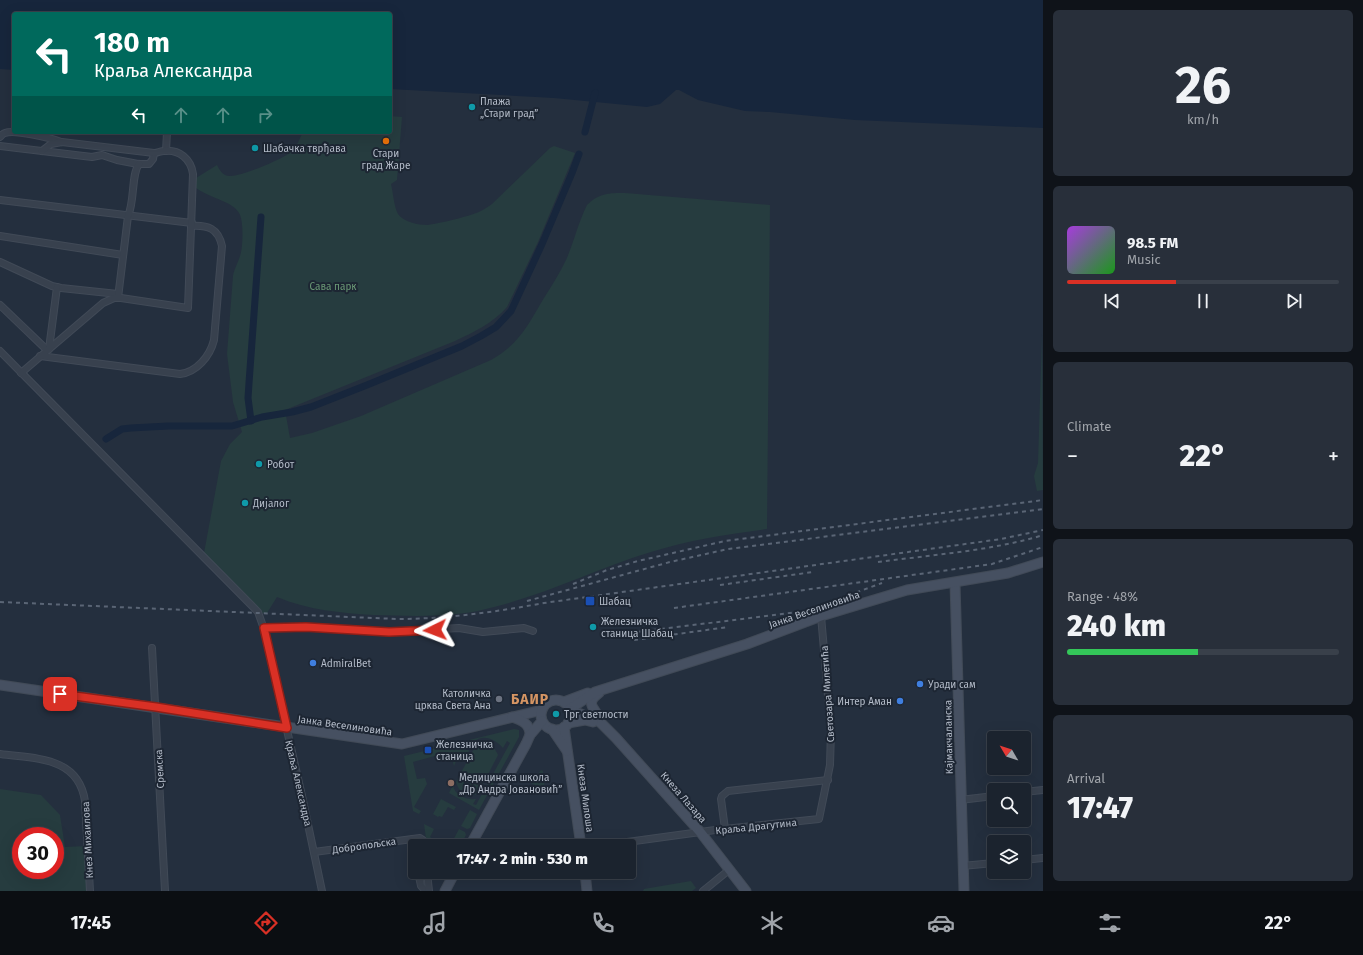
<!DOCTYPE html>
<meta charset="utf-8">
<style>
:root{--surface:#1b232e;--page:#282f3a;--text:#f1f3f6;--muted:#a0a4aa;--line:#39404a;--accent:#d93025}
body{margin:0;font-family:"Fira Sans",sans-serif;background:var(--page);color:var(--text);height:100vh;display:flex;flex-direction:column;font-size:15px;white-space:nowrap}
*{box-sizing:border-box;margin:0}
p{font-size:13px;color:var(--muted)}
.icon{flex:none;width:22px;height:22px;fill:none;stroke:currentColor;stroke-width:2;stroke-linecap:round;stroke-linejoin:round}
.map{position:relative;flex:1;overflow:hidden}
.sheet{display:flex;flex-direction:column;gap:10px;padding:10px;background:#0f1319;width:320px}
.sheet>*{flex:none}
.hud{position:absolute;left:12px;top:12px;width:380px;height:122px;border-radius:4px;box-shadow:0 4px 16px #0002,0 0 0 1px var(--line);background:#00695c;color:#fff;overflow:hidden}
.needle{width:26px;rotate:309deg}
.controls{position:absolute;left:987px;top:731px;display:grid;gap:8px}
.controls a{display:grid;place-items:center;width:44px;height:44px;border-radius:4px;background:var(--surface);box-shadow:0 4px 16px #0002,0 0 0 1px var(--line);font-size:20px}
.speed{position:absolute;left:12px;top:827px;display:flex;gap:8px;font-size:20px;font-weight:700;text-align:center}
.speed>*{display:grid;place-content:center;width:52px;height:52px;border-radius:50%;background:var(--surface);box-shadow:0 4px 16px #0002,0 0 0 1px var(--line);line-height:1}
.speed .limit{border:6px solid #d22;background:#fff;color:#111}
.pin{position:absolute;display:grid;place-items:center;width:34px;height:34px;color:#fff;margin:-17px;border-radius:8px;box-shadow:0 2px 6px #0006}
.me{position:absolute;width:44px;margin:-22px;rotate:267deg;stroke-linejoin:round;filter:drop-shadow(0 0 3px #0008)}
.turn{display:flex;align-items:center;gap:14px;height:84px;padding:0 16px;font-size:18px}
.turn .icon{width:52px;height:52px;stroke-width:2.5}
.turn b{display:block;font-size:28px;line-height:34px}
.lanes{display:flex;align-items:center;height:38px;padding:0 16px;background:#0003;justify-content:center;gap:20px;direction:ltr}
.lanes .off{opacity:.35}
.big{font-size:30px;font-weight:800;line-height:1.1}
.sheet .card{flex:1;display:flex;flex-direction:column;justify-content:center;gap:6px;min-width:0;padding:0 14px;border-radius:6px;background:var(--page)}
.sheet .dial{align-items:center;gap:0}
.dial b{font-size:52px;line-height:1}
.song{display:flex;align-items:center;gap:12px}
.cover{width:48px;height:48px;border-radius:6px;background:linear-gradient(135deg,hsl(280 70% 55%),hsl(120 70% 35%))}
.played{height:4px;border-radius:2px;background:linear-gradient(90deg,var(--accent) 40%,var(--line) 40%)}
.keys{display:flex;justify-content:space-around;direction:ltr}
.heat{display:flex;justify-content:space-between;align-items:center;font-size:22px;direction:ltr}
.charge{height:6px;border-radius:3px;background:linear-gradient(90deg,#34c759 48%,var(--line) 0)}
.trip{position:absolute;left:408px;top:839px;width:228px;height:40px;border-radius:4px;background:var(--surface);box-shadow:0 4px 16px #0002,0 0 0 1px var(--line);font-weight:800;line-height:40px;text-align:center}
.tabs{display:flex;height:64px;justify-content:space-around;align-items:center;background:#0b0e12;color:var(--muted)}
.tabs .icon{width:28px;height:28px}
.tabs .current{color:var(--accent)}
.tabs b{font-size:18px;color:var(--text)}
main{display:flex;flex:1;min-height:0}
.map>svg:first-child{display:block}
</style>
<main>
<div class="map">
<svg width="1043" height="891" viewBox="0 0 1043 891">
<rect width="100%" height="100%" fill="#242f3e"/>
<!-- green -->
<g fill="#263c3f" fill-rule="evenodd">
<path d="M390,116L402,117L397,180L391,184C393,192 394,207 398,214C403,222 419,225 427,225C438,224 471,216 481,211C485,209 489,206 492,204L550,148L554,146L575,153L538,242L507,307C493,323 474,332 455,341L285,410L290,438L312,433L361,416L491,360C519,345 529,323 544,298C552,285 560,273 566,260C574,242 578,223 587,205C599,193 609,193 625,193L770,205L767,529C728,534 689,540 651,552C595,569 543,596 486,609C451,618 410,616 374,615C341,613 308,610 277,597L267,613H262L204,553L221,461L230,444L242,432L233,402L227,354L233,276C234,269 238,263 240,256C243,248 244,220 239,213C237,209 231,205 227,203C217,198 206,195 196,188V178L217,165C220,171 223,176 230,176C240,177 286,158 292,151C297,146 300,138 303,132H390Z"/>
<polygon points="1042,334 1043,490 1037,491 1034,476 1038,463"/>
<path d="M514,729L519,730V737L479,810L449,793L453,785C455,796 466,800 476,799L473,804L476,805L510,743L507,741L503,748C496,740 483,733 474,742C470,747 467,755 465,760L458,757L454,766L451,756L444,758L442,754L413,762L417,779L425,778L427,784L414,807L421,811L419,814L413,811L404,756Z"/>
<path d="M482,743C490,743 495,748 498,755L478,794C467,797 459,793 456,782L476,745Z"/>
<polygon points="541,770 543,771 545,791 531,783"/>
<path d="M0,789L41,795L60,815L65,847L87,846L90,891H0ZM21,836H55V870H21Z"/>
<polygon points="441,799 456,807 454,810 448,807 442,817 439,816 438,817 433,814"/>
<polygon points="470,810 477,814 470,828 467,829 461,826"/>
<polygon points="424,824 434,829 430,837 445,846 427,846"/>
<polygon points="459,829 465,832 466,835 460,846 450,846"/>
<polygon points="691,881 696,888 692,891 643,891 644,889"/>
</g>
<!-- water -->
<polygon fill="#17263c" points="0,0 1043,0 1043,128 855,120 770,112 745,111 698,100 679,90 676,90 660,104 647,107 554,98 390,89 390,14 14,14 14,70 0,69"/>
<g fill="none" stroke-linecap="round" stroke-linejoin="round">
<!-- canal -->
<g stroke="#17263c" stroke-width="7">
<polyline points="585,132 595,93"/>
<polyline points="251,421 248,398 249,383 261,217"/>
<polyline points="106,439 122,429 131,428 168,426 232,426 262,417 292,412 311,407 367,385 462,346 481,336 496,327 511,311 542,244 572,173 579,154"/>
</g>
<defs>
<g id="street">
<path d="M0,137C2,135 2,134 5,133C14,129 51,138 61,142"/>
<polyline points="0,146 92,157 102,155 117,160 138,164 149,164 153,159 154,153"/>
<polyline points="166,151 167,132"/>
<polyline points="0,200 192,223"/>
<polyline points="0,236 123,255"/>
<polyline points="0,262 52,286 61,288 118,294"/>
<path d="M118,298L128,216C135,200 131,175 139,164"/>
<polyline points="0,305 47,350"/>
<polyline points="49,349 57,287"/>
<polyline points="0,351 258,612 264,629 302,796 322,891"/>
<path d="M40,356L180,374C197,372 210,356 214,340L222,246C218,228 208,225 191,226"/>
<path d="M21,373L103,303L114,298H121L188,308L193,174C191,159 179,149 164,151C160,151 158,153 154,153L62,142L51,144L42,151"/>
<polyline points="264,628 306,627 389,632 459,628 483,632 524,628 533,631"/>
<polyline points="152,648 165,891"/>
<path d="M0,754C35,759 78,756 85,801L90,891"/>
<polyline points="1024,792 1043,790"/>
<polyline points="960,800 994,796"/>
<polyline points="725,829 721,799 722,796 728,791 828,780"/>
<polyline points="413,839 415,853"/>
<polyline points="598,846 715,830 819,819 830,765 831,730 821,616"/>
<polyline points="314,852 420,838 423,840 423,846"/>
<polyline points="1024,860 1043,858"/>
<polyline points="962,866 994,863"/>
<polyline points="418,872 421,886 426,891"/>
<polyline points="427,872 429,891"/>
<polyline points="703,891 729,870"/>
</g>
<g id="secondary">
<polyline points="955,583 964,891"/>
<polyline points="0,685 402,744 542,710"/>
<path d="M599,693C582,706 599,709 600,722"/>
<circle cx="556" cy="715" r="15"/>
<polyline points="564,702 588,693"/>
<polyline points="570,709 595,692 747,644 821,616 854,606 907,590 1008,573 1043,562"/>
<polyline points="571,711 581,714 600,722 616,738 701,833 746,891"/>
<path d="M512,717C521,720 530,723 530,735"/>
<polyline points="568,723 585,720 593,722"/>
<polyline points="564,727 581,846"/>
<polyline points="552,729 567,751"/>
<polyline points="470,846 526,744 530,735 542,721"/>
<polyline points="585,872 587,891"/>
<polyline points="445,891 455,872"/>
</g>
</defs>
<!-- street casing -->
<use href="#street" stroke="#414a57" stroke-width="8"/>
<!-- secondary casing -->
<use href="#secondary" stroke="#414a57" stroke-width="11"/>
<!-- street -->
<use href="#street" stroke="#38414e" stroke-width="6"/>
<!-- secondary -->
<use href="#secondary" stroke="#465061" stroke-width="9"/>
<!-- rail -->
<g stroke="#5a6575" stroke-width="2" stroke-dasharray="4 4" stroke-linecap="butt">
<path d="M878,562C931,555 989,551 1040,536"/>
<polyline points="573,584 607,570 638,561 725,541 1043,500"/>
<polyline points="720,585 813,572"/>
<polyline points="527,601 670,562 728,549 1043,509"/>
<path d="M0,602L397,619C447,619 495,612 544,603L1001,539L1043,530"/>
<polyline points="674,608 992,564 1043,547"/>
<polyline points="637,632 806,611 882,583"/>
<polyline points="634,640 728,627"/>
</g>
</g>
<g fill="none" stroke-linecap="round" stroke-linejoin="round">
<defs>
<polyline id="route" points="60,694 156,707 287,728 264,628 306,627 389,632 435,630"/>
</defs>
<!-- route casing -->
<use href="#route" stroke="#8d1f18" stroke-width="10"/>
<!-- route -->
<use href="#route" stroke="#d93025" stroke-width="7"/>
</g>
<!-- markers -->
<g fill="#0f9aa8" stroke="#1d2633" stroke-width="1.5">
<circle cx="472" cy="107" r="4"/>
<circle cx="255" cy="148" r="4"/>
<circle cx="259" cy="464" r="4"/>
<circle cx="245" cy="503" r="4"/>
<circle cx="593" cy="627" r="4"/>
<circle cx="556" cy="714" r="4"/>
</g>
<circle fill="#e8710a" stroke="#1d2633" stroke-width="1.5" cx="386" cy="141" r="4"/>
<g fill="#1a4fb4" stroke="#1d2633" stroke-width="1.5">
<rect x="585" y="596" width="10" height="10" rx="2"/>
<rect x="424" y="746" width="8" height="8" rx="2"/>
</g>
<g fill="#3f7fe0" stroke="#1d2633" stroke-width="1.5">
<circle cx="313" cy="663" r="4"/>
<circle cx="920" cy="684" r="4"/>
<circle cx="900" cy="701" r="4"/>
</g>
<circle fill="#6b7280" stroke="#1d2633" stroke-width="1.5" cx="499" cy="699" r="4"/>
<circle fill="#8d6e63" stroke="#1d2633" stroke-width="1.5" cx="451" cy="783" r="4"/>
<g text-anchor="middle" stroke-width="4" stroke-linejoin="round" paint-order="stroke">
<!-- poi labels -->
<g font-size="10" fill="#b4bcc9" stroke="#1d2633" text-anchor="start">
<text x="480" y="105">Плажа<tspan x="480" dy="12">„Стари град”</tspan></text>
<text x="263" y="152">Шабачка тврђава</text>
<text x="386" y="157" text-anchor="middle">Стари<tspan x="386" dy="12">град Жаре</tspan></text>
<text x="267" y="468">Робот</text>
<text x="253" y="507">Дијалог</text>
<text x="599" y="605">Шабац</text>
<text x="601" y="625">Железничка<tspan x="601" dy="12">станица Шабац</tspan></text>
<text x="321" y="667">AdmiralBet</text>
<text x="928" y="688">Уради сам</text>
<text x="491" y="697" text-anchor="end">Католичка<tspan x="491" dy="12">црква Света Ана</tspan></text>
<text x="892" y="705" text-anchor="end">Интер Аман</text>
<text x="564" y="718">Трг светлости</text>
<text x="436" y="748">Железничка<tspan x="436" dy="12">станица</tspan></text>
<text x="459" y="781">Медицинска школа<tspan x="459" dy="12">„Др Андра Јовановић”</tspan></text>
</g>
<!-- park labels -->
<g font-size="10" fill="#6b9a76" stroke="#1d2633">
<text x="333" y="290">Сава парк</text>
</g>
<!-- street labels -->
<g font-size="10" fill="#b4bcc9" stroke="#1d2633">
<text transform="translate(814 609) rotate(-19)" y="4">Јанка Веселиновића</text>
<text transform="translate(827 694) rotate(-94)" y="4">Светозара Милетића</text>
<text transform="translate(345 725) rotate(8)" y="4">Јанка Веселиновића</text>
<text transform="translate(948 737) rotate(-91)" y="4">Кајмакчаланска</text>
<text transform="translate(159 769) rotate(-93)" y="4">Сремска</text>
<text transform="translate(299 783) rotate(77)" y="4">Краља Александра</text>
<text transform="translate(684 797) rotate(49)" y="4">Кнеза Лазара</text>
<text transform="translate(586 798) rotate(82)" y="4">Кнеза Милоша</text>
<text transform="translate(756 826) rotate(-6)" y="4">Краља Драгутина</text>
<text transform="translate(87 840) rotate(-93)" y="4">Кнез Михаилова</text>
<text transform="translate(364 845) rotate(-8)" y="4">Добропољска</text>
</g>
<!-- district labels -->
<g font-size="14" font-weight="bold" letter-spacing="1" fill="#d59563" stroke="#1d2633">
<text x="530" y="704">БАИР</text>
</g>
</g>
</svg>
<div class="controls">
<a><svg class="needle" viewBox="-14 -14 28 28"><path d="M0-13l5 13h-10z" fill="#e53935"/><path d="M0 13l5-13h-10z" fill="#a0a4aa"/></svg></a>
<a><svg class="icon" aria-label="search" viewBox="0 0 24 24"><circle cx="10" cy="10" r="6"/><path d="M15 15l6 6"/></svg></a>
<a><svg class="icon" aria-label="layers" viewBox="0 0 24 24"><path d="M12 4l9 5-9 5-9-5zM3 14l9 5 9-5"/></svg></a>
</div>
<div class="speed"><div class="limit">30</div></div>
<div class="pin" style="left:60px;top:694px;background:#d93025"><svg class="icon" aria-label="arrive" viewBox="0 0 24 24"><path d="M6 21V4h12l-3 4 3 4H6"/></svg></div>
<svg class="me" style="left:435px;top:630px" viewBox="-20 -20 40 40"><path d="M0-17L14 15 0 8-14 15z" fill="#d93025" stroke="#fff" stroke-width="4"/></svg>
<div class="trip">17:47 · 2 min · 530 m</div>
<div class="hud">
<div class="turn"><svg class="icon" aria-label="left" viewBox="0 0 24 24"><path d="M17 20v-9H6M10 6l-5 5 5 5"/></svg><div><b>180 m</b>Краља Александра</div></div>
<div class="lanes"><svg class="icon" aria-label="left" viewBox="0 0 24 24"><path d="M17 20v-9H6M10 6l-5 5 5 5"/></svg><svg class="icon off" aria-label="ahead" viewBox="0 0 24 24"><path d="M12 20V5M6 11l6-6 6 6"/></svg><svg class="icon off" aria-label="ahead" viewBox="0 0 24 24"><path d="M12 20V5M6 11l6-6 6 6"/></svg><svg class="icon off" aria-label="right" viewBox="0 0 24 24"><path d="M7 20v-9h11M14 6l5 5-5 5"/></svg></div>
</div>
</div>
<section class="sheet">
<div class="card dial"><b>26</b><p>km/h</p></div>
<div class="card">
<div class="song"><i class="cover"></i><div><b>98.5 FM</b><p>Music</p></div></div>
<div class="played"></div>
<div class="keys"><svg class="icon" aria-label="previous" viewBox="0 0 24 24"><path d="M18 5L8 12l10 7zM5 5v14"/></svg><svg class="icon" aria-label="pause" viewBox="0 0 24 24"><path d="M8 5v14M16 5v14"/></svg><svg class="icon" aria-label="next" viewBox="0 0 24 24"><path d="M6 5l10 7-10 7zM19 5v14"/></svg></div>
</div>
<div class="card"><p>Climate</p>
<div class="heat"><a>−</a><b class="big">22°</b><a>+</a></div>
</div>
<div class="card"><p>Range · 48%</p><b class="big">240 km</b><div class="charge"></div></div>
<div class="card"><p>Arrival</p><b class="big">17:47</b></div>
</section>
</main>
<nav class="tabs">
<b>17:45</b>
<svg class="icon current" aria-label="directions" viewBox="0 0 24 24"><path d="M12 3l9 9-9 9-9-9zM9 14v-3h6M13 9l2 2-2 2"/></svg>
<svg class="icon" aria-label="music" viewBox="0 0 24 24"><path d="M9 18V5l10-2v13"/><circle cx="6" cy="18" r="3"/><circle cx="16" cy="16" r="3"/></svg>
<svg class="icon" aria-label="phone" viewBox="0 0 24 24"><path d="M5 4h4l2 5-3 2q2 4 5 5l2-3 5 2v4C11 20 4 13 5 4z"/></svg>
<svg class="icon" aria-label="climate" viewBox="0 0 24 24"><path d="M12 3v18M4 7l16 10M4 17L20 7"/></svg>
<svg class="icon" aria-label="car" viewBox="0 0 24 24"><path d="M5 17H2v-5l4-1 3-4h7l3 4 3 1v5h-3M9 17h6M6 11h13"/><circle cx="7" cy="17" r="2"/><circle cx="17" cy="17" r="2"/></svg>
<svg class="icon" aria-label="filters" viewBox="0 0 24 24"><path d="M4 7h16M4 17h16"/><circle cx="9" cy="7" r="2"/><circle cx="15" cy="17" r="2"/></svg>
<b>22°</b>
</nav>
